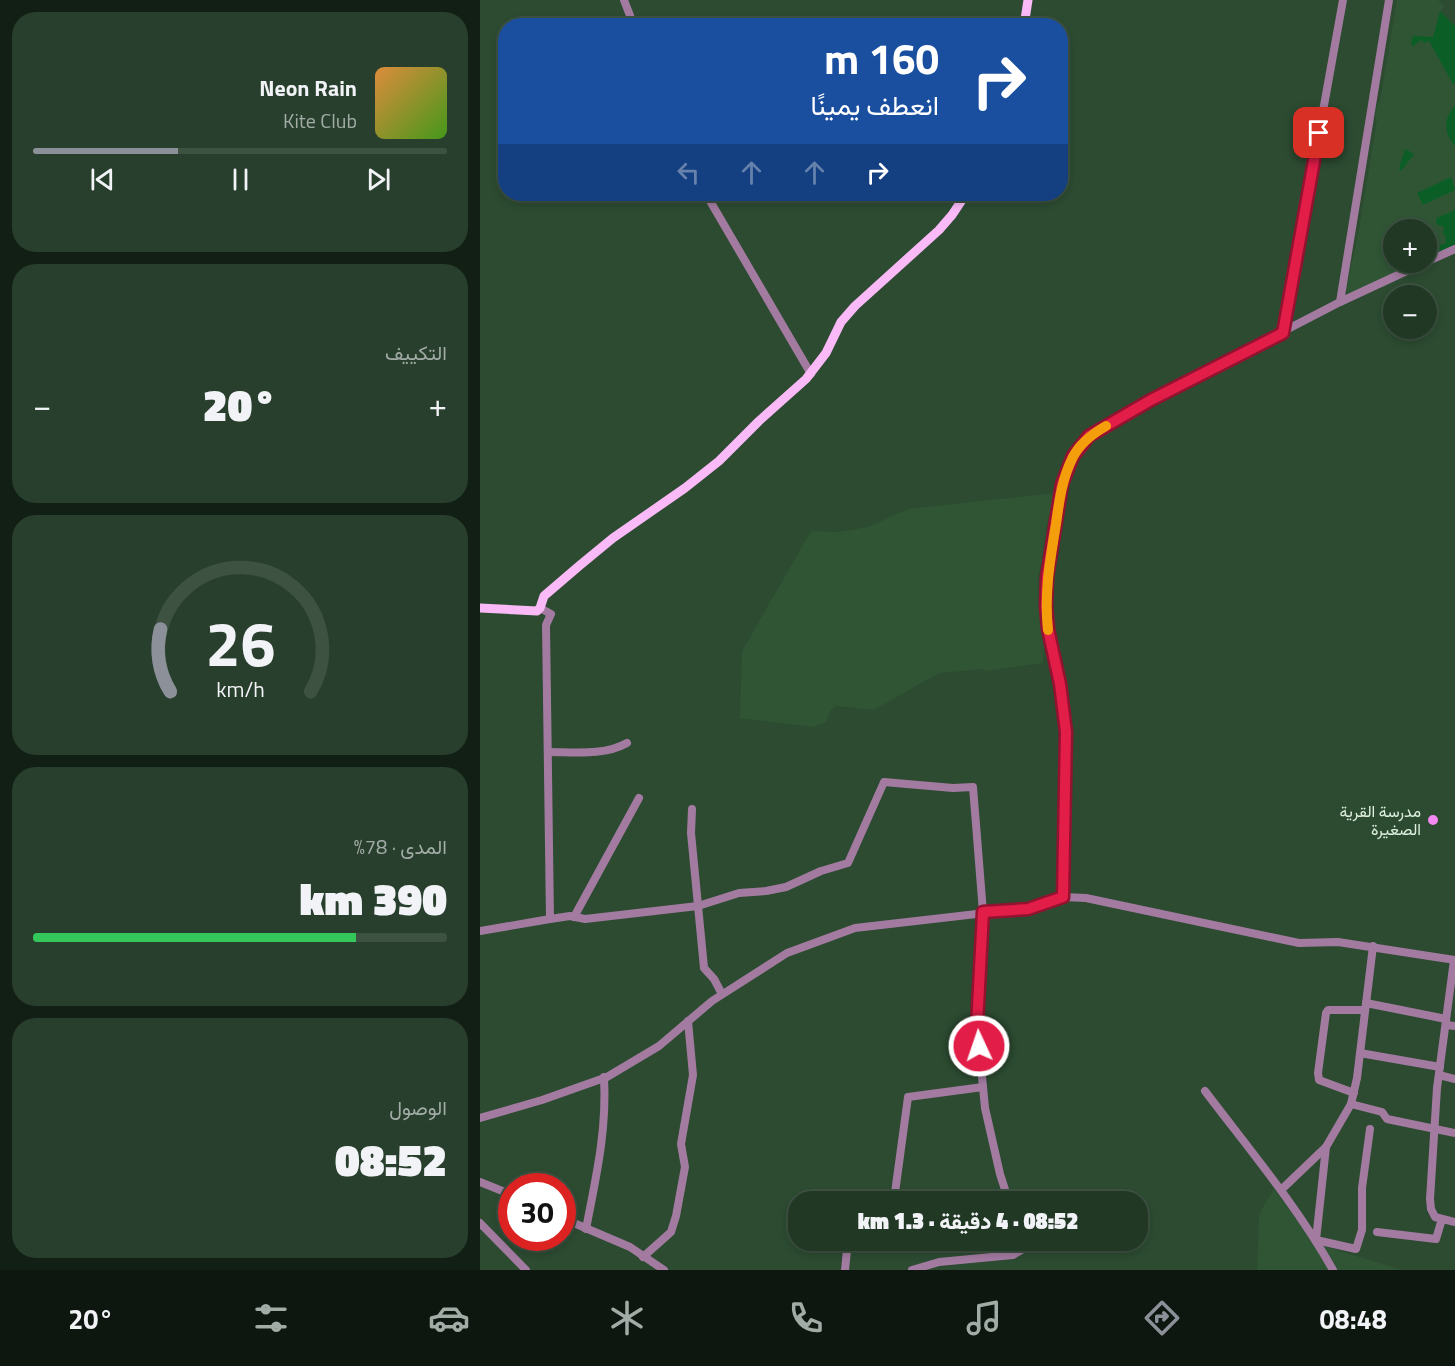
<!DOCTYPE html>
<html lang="ar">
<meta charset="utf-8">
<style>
:root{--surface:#213825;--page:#293f2d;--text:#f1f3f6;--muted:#a2aca7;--line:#3e5242;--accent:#8c9099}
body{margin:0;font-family:"Titillium Web",Vazirmatn,sans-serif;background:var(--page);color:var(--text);direction:rtl;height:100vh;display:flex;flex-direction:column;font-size:22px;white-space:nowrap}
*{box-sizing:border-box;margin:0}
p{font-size:20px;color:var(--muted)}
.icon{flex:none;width:33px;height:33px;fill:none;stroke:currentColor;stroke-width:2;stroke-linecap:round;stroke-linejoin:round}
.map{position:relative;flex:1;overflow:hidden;direction:ltr}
.panel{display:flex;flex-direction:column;gap:12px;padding:12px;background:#121f14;width:480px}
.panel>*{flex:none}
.top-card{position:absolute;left:18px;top:18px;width:570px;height:183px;border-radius:24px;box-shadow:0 3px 9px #0003,0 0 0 2px var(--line);direction:rtl;background:#1a4fa0;color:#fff;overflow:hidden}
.controls{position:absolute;left:903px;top:219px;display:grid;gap:12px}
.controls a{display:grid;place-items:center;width:54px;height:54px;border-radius:50%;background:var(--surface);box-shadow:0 3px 9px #0003,0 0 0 2px var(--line);font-size:30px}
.speed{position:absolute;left:18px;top:1173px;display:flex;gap:12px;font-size:30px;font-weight:700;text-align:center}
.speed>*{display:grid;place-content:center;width:78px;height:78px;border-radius:50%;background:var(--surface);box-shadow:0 3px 9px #0003,0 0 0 2px var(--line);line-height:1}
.speed .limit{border:9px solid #d22;background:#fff;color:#111}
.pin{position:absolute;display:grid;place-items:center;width:51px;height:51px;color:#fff;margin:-26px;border-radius:12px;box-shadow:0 3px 9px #0006}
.me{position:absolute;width:66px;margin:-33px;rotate:357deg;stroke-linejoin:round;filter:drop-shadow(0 0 4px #0008)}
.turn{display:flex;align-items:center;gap:21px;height:126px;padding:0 30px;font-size:27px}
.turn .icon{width:78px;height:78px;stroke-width:2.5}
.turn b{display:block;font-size:42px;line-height:51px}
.lanes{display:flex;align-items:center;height:57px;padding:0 30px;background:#0003;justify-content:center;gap:30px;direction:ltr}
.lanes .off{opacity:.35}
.big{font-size:45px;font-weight:800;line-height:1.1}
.panel .card{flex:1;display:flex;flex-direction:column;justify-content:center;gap:9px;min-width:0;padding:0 21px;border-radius:24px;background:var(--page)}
.panel .dial{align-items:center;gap:0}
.dial svg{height:156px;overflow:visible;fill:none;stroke:var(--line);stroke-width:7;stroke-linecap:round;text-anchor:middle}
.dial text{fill:var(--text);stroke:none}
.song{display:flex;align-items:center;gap:18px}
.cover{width:72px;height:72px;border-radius:9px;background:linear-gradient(135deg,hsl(30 70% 55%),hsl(100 70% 35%))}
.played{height:6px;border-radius:3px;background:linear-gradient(90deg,var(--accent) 35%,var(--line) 35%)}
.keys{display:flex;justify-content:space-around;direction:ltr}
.heat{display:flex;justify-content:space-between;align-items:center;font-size:33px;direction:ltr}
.charge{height:9px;border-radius:4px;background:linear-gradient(90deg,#34c759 78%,var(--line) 0)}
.trip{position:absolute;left:308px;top:1191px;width:360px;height:60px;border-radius:24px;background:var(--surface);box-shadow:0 3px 9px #0003,0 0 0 2px var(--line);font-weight:800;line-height:60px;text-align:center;direction:rtl}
.tab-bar{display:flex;height:96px;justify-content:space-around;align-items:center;background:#0d160f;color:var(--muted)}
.tab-bar .icon{width:42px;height:42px}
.tab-bar .on{color:var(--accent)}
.tab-bar b{font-size:27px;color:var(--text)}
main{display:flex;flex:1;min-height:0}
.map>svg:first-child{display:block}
</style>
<main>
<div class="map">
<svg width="975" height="1270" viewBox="0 0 975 1270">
<rect width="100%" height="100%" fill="#2c4b31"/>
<!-- built -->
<g fill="#2f5535">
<polygon points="917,0 958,0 964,6 960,12 975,26 975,246 947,260 946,230 914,230 914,262 941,263 870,293 866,290 879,229 897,120 895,116 898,103 900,101"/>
<polygon points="575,493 566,528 562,562 558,576 560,624 564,648 563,663 505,671 503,669 459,673 394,710 356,706 351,710 346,722 334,727 260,718 262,651 331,531 357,532 388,527 428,509"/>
<polygon points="794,1189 834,1243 922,1270 777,1270 779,1214"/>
</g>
<!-- green -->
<g fill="#0b5f26">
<polygon points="960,11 975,26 975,83 973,84 949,41 944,43 942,40 935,44 935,47 931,44 933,36 953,37"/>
<path d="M975,106V146C964,134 963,118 975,106Z"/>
<polygon points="925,149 934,154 921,171 919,169"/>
<polygon points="971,177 975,190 943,205 937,193"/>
<polygon points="975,210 975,246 947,260 947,250 959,252 961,244 965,244 966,236 963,234 964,227 956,224 957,218"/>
</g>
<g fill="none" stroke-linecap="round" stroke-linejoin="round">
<!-- minor -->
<g stroke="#a37ba1" stroke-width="8">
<polyline points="144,0 154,26"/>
<polyline points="909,0 860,302 946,262"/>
<polyline points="226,194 331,374"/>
<polyline points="946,262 975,249"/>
<polyline points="803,333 863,0"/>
<path d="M69,752C94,752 124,756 147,743"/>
<polyline points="212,809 211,833 224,968 234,979 242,994"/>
<polyline points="583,897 586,732 580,684 568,629 566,606 567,577 582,484 593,456 609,436 671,400 860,302"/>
<polyline points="94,917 159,798"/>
<polyline points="70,919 90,916 105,919 218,906 259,893 286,891 306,887 341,871 368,863 404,782 473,788 493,787 503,912 497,1025 505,1108 520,1174 529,1202"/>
<polyline points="0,931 70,919 66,625 71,614 60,608"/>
<polyline points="974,960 957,1088 950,1199 951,1209 955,1217 975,1222"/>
<polyline points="886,1003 966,1019"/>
<polyline points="966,1025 975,1026"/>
<polyline points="880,1053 960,1067"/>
<polyline points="959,1075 975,1079"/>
<path d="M725,1091C769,1149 817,1206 853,1270"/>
<polyline points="874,1093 839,1080 838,1073 846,1013 848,1010 885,1010"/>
<polyline points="871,1104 902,1112 907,1119 975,1133"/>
<polyline points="0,1118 62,1100 127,1077 179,1046 232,1001 307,953 375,928 548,908 583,897 606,898 819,943 858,942 975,960"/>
<polyline points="846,1147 836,1240 876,1249 882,1230 882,1188 890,1129"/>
<polyline points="0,1182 32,1195"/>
<polyline points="801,1190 846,1147 871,1104 877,1078 893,946"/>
<polyline points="405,1202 414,1200 428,1097 503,1087"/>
<polyline points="82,1218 150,1247 184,1270"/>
<polyline points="0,1223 46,1270"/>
<path d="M106,1229C116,1177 127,1131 124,1077"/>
<polyline points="897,1232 956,1239 962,1219"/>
<polyline points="163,1257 191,1232 196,1216 205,1167 201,1144 213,1075 208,1021"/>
<polyline points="365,1270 368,1240"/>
<polyline points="432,1270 459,1262 533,1255 543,1249 541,1240"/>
</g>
<!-- major -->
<g stroke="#fab9f7" stroke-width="9">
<polyline points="544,26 548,0"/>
<polyline points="0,608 57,611 60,608 64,596 99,566 133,538 205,488 239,461 279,421 326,379 346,353 361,322 375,306 459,230 472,215 486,194"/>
</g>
</g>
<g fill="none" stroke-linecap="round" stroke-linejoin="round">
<defs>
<polyline id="route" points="499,1046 497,1025 503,912 548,909 583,897 586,732 580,684 568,629 566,606 567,577 582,484 593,456 609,436 671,400 803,333 839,133"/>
</defs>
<!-- route casing -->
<use href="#route" stroke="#92132f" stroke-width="15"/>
<!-- route -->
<use href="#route" stroke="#e11d48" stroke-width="10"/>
<!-- slow -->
<path stroke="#f59e0b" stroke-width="10" d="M568,630C564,593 570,560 576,524C579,502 582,478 593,457C600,443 612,434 626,426"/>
</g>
<!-- markers -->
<circle fill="#f489f1" stroke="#2c4b31" stroke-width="2" cx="953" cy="820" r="6"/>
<g text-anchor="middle" stroke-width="6" stroke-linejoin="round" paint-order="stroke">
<!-- poi labels -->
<g font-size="16" fill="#deefdf" stroke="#2c4b31" text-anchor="end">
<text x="941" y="817">مدرسة القرية<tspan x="941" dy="18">الصغيرة</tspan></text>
</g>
</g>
</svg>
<div class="controls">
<a>+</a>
<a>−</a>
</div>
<div class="speed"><div class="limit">30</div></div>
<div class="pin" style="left:839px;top:133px;background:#d93025"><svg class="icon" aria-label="arrive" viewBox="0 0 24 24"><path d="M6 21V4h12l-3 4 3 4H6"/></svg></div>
<svg class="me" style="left:499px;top:1046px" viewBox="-20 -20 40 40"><circle r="17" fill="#e11d48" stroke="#fff" stroke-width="3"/><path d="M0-11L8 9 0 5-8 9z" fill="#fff"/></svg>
<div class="trip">08:52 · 4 دقيقة · 1.3 km</div>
<div class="top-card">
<div class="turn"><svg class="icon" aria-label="right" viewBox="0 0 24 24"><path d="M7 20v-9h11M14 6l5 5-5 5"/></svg><div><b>160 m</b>انعطف يمينًا</div></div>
<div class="lanes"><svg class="icon off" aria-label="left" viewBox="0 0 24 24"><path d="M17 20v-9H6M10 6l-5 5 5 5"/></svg><svg class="icon off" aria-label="ahead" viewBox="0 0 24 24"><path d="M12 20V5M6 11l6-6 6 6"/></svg><svg class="icon off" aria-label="ahead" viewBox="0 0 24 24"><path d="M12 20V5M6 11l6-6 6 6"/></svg><svg class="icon" aria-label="right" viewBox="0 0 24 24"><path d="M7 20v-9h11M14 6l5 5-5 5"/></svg></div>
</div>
</div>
<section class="panel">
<div class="card">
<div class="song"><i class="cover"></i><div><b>Neon Rain</b><p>Kite Club</p></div></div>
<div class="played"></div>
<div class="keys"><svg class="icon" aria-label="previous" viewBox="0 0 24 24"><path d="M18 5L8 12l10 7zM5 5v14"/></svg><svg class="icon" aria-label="pause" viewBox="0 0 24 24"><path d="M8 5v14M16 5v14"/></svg><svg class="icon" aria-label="next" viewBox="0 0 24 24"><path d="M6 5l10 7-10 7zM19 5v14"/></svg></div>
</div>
<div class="card"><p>التكييف</p>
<div class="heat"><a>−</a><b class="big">20°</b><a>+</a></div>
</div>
<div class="card dial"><svg viewBox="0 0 100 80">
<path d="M14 69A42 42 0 1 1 86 69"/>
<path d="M14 69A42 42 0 0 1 9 37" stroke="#8c9099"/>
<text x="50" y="56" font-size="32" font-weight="700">26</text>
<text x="50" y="72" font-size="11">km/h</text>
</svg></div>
<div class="card"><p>المدى · 78%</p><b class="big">390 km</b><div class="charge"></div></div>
<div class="card"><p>الوصول</p><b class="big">08:52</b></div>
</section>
</main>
<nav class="tab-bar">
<b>08:48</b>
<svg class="icon on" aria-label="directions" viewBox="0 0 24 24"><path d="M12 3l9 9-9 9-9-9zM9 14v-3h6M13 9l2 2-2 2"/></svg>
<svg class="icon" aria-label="music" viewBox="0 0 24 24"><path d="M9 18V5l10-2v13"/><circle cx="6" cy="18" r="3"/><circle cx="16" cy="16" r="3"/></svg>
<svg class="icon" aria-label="phone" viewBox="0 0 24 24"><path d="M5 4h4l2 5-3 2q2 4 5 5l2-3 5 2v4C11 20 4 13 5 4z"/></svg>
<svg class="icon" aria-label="climate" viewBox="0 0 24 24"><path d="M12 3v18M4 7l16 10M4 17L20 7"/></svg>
<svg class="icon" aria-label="car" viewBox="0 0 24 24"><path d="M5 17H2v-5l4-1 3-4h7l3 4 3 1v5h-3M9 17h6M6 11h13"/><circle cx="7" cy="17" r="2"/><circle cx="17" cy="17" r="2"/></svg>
<svg class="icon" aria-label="filters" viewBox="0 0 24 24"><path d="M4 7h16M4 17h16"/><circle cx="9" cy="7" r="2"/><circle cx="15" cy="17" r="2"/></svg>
<b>20°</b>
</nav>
